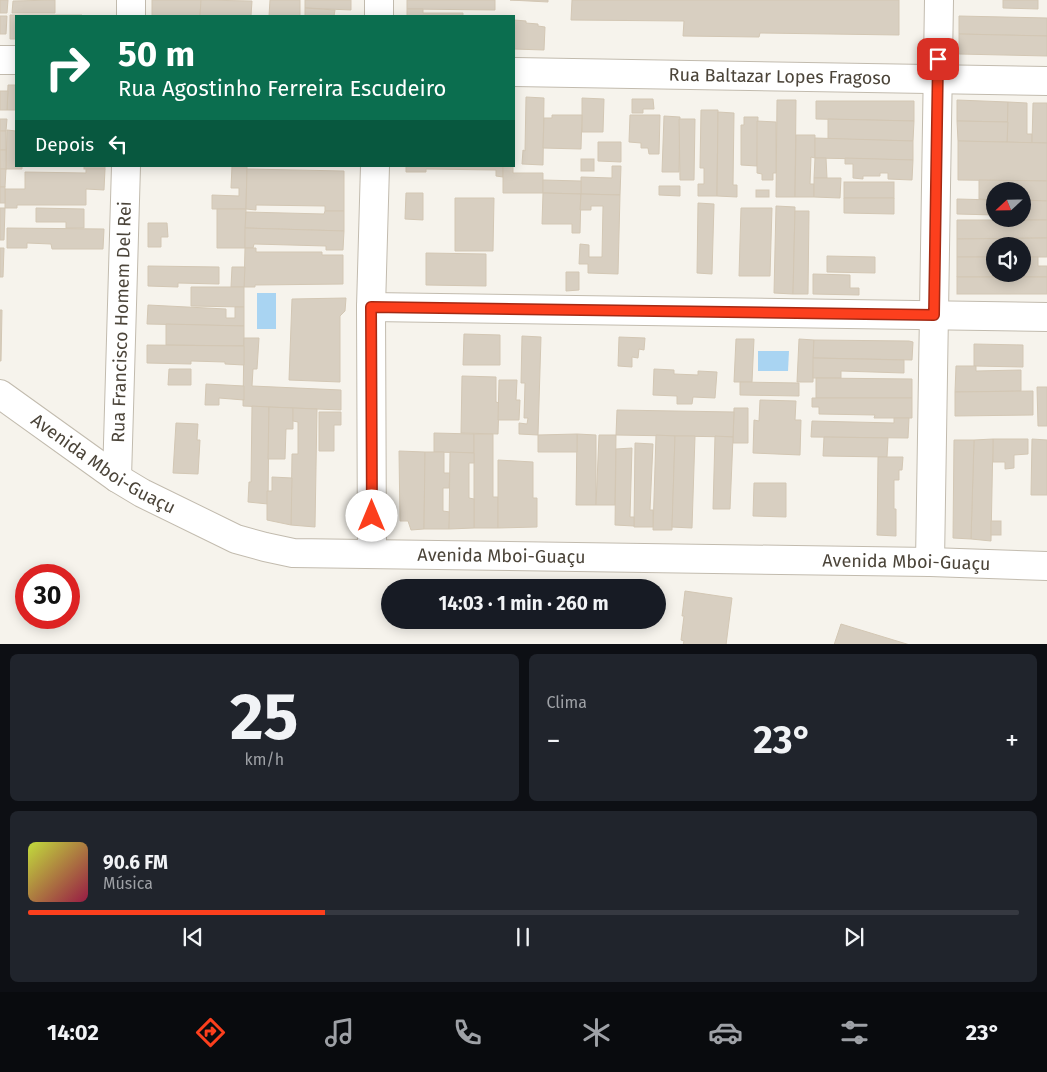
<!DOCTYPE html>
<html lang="pt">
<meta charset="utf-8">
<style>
:root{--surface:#171b24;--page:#20242c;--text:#f1f3f6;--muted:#9ea1a6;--line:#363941;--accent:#fc3f1d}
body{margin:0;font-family:"Fira Sans",sans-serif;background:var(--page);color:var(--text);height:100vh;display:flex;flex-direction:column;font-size:19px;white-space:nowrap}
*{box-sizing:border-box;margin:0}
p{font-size:16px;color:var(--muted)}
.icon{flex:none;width:28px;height:28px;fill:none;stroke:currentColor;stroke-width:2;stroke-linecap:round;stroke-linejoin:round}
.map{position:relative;height:644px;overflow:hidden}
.details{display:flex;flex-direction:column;gap:10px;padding:10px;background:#0d0f14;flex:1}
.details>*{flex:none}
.guide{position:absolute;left:15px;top:15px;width:500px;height:152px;border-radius:0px;box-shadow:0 2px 12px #0003;background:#0b6e4f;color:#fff;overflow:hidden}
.needle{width:32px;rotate:248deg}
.buttons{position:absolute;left:986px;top:182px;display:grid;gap:10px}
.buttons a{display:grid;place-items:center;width:45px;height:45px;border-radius:50%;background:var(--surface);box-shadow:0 2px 12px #0003;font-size:25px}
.speed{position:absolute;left:15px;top:564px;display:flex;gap:10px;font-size:25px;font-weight:700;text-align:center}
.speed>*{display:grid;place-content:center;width:65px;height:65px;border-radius:50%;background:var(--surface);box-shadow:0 2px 12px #0003;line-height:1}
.speed .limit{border:8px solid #d22;background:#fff;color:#111}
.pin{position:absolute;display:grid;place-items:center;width:42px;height:42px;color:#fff;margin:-21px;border-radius:10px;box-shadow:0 2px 8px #0006}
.me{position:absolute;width:55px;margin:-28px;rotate:0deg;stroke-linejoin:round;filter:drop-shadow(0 0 4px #0008)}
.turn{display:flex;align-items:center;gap:18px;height:105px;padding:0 20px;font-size:22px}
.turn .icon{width:65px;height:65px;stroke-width:2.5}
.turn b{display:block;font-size:35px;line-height:42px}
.then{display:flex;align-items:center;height:48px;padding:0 20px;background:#0003;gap:10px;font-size:19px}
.big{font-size:38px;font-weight:700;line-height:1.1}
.details .widget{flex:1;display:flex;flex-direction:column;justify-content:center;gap:8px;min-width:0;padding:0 18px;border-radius:8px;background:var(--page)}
.details .dial{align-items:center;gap:0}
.dial b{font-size:65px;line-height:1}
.song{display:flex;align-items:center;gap:15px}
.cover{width:60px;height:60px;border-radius:8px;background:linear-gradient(135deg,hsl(70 70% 55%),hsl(340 70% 35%))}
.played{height:5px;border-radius:2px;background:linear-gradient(90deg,var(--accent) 30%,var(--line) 30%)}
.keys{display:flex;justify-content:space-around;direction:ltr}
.heat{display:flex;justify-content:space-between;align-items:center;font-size:28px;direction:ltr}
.details .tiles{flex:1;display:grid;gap:10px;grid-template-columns:1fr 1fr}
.widget:last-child{grid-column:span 2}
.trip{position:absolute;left:381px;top:579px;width:285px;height:50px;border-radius:25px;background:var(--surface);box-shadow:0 2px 12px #0003;font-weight:700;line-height:50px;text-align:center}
.tabs{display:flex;height:80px;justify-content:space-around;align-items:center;background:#090b0e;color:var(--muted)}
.tabs .icon{width:35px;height:35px}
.tabs .selected{color:var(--accent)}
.tabs b{font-size:22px;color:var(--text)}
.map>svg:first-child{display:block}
</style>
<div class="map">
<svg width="1047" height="645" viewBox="0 0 1047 645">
<rect width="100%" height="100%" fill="#f6f3ec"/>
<!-- water -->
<g fill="#a9d4f2">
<rect x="257" y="293" width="19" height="36"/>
<polygon points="758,351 789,351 788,371 758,371"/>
</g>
<!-- building -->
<g fill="#d8cfc1" stroke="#d3c7b4">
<polygon points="0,0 8,0 7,13 0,13"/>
<polygon points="55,0 55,13 12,13 13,1"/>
<polygon points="152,0 201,0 200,16 152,16"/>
<polygon points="201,0 252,1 251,16 200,16"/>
<polygon points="270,0 300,0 300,16 269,16"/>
<polygon points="305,0 351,0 351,10 305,8"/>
<polygon points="407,0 495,0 495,10 407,9"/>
<polygon points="510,0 548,0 548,2"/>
<polygon points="572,0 899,0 899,35 760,33 759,37 683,36 684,21 571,20"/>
<polygon points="1003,0 1038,0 1038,9 1003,8"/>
<polygon points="305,8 335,10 334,16 305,16"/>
<polygon points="407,9 423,9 423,13 463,13 463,16 407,16"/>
<polygon points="10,15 82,15 82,16 16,16 16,39 10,39"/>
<polygon points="0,16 7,16 6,34 0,34"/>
<polygon points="959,16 1047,18 1047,36 959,34"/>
<polygon points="514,20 526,21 526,23 538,24 538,26 545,27 544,50 514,49"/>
<polygon points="959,34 1047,36 1047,56 959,54"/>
<polygon points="8,85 16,85 16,110 7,110"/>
<polygon points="0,91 8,91 7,110 0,110"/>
<polygon points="526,97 544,98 543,165 522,164 523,150 525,151"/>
<polygon points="582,98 604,99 603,132 582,132"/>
<polygon points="632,99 653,99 654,109 643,109 643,113 632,113"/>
<polygon points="777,100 796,100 795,197 776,197"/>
<polygon points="957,100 1008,102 1008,122 957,121"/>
<polygon points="816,101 914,101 914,121 816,119"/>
<polygon points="1008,102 1027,103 1027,134 1032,134 1032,143 1007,142"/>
<polygon points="1033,103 1047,103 1047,143 1032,143"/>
<polygon points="701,110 718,110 717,196 698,196 698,184 704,184 704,168 700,168"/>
<polygon points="718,112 734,113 733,185 737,185 737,197 717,196"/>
<polygon points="552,115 582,115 581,149 543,148 544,118 552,118"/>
<polygon points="630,115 660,115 659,154 649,154 648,148 641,148 641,143 629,142"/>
<polygon points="664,116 680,117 679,172 662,172"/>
<polygon points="744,117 758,117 757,166 741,165 741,125 744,125"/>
<polygon points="0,119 7,119 6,131 0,131"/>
<polygon points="679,119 695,119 694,180 680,180"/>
<polygon points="828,119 914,121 913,141 828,139"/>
<polygon points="757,121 776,122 776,173 773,173 773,180 762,180 762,174 757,173"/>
<polygon points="957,121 1008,122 1007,142 958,141"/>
<polygon points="7,130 16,131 16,166 22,166 22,169 6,169"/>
<rect x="0" y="131" width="6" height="19"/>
<polygon points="796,135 815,135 815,158 811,157 810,184 814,184 814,197 795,197"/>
<polygon points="815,138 913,141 913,160 815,158"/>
<polygon points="958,141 1047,143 1047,181 958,180"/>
<polygon points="598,142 621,142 621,162 598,161"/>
<rect x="0" y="150" width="6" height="19"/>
<polygon points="815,158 826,158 827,178 814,178"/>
<polygon points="845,158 913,160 912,180 888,179 888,173 880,173 880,176 863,176 863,179 853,178 853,164 845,164"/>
<rect x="581" y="159" width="13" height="12"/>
<rect x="84" y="166" width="21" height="3"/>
<polygon points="232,166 247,166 246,209 212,209 212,195 239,196 239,188 231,188"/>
<polygon points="406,166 503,166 503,177 496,176 496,170 426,169 426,172 406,172"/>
<polygon points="503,166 513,166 513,173 543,173 543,193 503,193"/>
<polygon points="612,166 621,166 620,195 581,194 581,177 612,178"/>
<polygon points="0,169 6,169 5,187 0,187"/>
<polygon points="86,169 105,169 104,190 86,189 86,205 17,205 17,208 5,208 5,189 25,189 25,172 86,173"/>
<polygon points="247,169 344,171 344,211 325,211 325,206 256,205 256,210 246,209"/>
<polygon points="814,178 841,178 840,198 814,197"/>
<polygon points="543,180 581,181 581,194 543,193"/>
<polygon points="979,180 1047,181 1047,201 1022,200 1022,191 995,191 995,200 979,199"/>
<rect x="844" y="182" width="50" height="16"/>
<polygon points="659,186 680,186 680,196 659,195"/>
<rect x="0" y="187" width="5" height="16"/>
<rect x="756" y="190" width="13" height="7"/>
<polygon points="406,193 423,193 423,220 405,219"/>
<polygon points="543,193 581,194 580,233 572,233 572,224 542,224"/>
<polygon points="581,194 620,195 618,274 588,273 588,264 579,264 580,244 589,245 589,257 602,257 603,206 591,206 591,210 580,210"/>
<polygon points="455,198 494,198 493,251 455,251"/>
<polygon points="844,198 894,198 894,214 844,213"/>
<polygon points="957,199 995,200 995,215 957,214"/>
<polygon points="1022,200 1047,201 1047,220 1022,220"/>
<polygon points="698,203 714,204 712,274 697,273"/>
<polygon points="776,206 795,207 793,294 774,293"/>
<polygon points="0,208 5,208 4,240 0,240"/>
<polygon points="36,208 84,209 84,228 66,228 66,222 36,222"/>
<polygon points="741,208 772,208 770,276 739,276"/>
<polygon points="217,209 246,209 245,248 217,248"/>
<polygon points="325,211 344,211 344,231 245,228 246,212 324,214"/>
<polygon points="795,211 809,211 808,294 793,294"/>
<polygon points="957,220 1047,220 1047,238 957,239"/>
<polygon points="148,223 167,223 168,237 161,237 161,247 148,247"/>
<polygon points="7,228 104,229 103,249 52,249 51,244 27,243 27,248 7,248"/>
<polygon points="245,228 344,231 343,250 326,250 326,246 254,244 253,248 245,248"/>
<polygon points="1047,238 1047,257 1022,257 1022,246 995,246 995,257 957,257 957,239"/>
<polygon points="0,248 4,248 3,277 0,277"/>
<polygon points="245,248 256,248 256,252 322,252 322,255 343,255 343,284 255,285 255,287 244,287"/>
<polygon points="426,253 486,254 486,286 426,285"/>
<polygon points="827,256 875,257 875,273 827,272"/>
<polygon points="957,257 995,257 995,274 1022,274 1022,257 1038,257 1038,266 1047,266 1047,277 957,277"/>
<polygon points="148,266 219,267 219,284 178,283 178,287 148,286"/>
<polygon points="232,267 245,267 244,287 231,287"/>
<polygon points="566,272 579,272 579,290 566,291"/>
<polygon points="813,274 850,275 850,288 859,288 859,295 813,294"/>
<rect x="957" y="277" width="90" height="17"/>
<polygon points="191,287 244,287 244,307 191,306"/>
<polygon points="346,298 345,311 340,316 340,382 289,380 292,299"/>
<polygon points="148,305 226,309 226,318 235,318 235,307 244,307 244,326 147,324"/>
<polygon points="0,310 2,310 1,361 0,361"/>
<polygon points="166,324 244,326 244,346 166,345"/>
<polygon points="464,334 500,335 500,365 463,365"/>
<polygon points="522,336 541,337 538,435 519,434 519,423 527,424 528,418 524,418 525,383 521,383"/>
<polygon points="619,337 645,338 644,350 639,349 638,358 632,357 632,367 618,366"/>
<polygon points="244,338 259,338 257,369 253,369 252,386 341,390 341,410 243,406"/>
<polygon points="736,339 754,339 752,382 734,382"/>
<polygon points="799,339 814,340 813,382 797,382"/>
<polygon points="814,340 909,341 913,342 912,360 813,358"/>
<polygon points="974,344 1023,345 1023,367 974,366"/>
<polygon points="147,345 244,346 244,365 225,364 225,362 191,361 191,364 147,363"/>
<polygon points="813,358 904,360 904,373 841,371 841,378 813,378"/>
<polygon points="956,366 976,366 976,371 1021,370 1021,391 955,392"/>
<polygon points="169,369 191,369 191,385 168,385"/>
<polygon points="654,369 674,370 674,374 698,375 698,371 717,372 715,398 693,397 692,404 677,404 677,396 653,395"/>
<polygon points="462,376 496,377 496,402 499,403 498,434 461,433"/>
<polygon points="816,378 912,379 912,398 816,398"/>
<polygon points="499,380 517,380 516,400 520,400 519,420 498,420"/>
<polygon points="740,382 799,383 799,396 740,395"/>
<polygon points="206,384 244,386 244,400 219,398 219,405 205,405"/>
<polygon points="1037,387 1047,387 1047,426 1038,426"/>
<polygon points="1033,391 1033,415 955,416 955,392"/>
<polygon points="812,398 912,398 912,418 874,418 875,415 819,414 819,407 812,407"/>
<polygon points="760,400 796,401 795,420 801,420 800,455 753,453 754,420 759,421"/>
<polygon points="252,406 269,407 268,504 248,502 249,482 251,482"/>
<polygon points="269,407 293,408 293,429 286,429 285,459 268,459"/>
<polygon points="293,408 317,409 315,527 291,525 292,454 298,454 298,422 293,421"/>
<polygon points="734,408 748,408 748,443 733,443"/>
<polygon points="617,410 734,412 733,437 616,435"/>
<polygon points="319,412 341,412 341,425 334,425 334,451 319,451"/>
<polygon points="894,418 909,418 908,438 811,437 812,421 894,423"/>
<polygon points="176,423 198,424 197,440 200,440 198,474 173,473"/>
<polygon points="434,433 474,434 474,453 434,452"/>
<polygon points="474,434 493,434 493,497 498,497 498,528 474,528"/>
<polygon points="577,434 596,435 596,505 576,505"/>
<polygon points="577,434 577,452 538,452 538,435"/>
<polygon points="599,435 616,435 615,505 596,505"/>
<polygon points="656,435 675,436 672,530 653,530"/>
<polygon points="675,436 695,436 692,528 672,527"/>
<polygon points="715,436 733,437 730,509 713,509"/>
<polygon points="824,437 888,438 887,457 823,456"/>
<polygon points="993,439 1028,439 1028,454 1014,455 1014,468 1005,469 1005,462 993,462"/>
<polygon points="993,439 991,541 971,539 974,440"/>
<polygon points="1032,439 1047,440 1047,495 1031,495"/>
<polygon points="954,440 974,440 971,539 953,538"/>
<polygon points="635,443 653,444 650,510 653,510 653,527 634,527"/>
<polygon points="632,448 630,517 634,517 634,526 615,525 616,449"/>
<polygon points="399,451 425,452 424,529 411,530 408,521 400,521"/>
<polygon points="425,452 444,452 444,473 450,473 449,488 443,488 443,511 450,512 449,529 424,529"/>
<polygon points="450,452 474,453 474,463 469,463 469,498 474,499 474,528 449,529"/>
<polygon points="878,457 903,457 902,470 899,470 899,480 894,480 894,509 896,509 896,536 877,535"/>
<polygon points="498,460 533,462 533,498 537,498 537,527 498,528"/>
<polygon points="272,477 292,478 291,525 267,520 267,491 272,491"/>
<polygon points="754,483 786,483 786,517 753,516"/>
<rect x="991" y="521" width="10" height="14"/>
<polygon points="685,591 732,598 726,645 683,645 684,641 681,640 684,616 682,616"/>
<polygon points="841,624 910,645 834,645"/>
</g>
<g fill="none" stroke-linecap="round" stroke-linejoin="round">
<defs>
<g id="minor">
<polyline points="131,16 131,0"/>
<polyline points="379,16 379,0"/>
<polyline points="0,60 16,60"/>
<path id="s1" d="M514,72L1047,81"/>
<polyline points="371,307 1047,317"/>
<path id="s2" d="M0,394L117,478L142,493L236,539L265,547L293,553L930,562L1047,566"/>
<path id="s3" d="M117,478L126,166"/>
<polyline points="372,554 371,307 375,166"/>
<polyline points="930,562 939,0"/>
</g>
</defs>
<!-- minor casing -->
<use href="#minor" stroke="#c2bbae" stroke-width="30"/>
<!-- minor -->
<use href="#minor" stroke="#fff" stroke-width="28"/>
</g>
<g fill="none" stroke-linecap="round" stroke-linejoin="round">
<defs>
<polyline id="route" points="372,516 371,307 934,315 938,59"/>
</defs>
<!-- route casing -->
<use href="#route" stroke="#a42913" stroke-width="12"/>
<!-- route -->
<use href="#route" stroke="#fc3f1d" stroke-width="9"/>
</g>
<g text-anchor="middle" stroke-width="5" stroke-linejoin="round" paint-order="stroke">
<!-- street labels -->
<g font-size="18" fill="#4b4439" stroke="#fff">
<text dy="6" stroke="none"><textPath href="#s1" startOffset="266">Rua Baltazar Lopes Fragoso</textPath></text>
<text dy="6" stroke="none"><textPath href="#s3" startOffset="156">Rua Francisco Homem Del Rei</textPath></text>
<text dy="6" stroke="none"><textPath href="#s2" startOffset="125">Avenida Mboi-Guaçu</textPath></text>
<text dy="6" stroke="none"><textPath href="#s2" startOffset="545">Avenida Mboi-Guaçu</textPath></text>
<text dy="6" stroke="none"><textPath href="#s2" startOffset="950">Avenida Mboi-Guaçu</textPath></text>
</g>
</g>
</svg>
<div class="buttons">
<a><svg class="needle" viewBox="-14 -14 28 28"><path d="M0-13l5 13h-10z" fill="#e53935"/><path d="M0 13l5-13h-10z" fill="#9ea1a6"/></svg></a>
<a><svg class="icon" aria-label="sound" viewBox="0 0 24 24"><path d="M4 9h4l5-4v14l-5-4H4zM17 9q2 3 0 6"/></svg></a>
</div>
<div class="speed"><div class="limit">30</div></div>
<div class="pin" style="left:938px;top:59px;background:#d93025"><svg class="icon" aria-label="arrive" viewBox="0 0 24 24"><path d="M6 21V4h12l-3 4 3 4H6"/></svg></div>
<svg class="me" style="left:372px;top:516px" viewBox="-20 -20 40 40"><circle r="19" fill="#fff"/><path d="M0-13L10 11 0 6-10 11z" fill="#fc3f1d"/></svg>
<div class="trip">14:03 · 1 min · 260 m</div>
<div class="guide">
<div class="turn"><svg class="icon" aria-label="right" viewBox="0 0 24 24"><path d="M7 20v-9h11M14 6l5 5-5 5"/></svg><div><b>50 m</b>Rua Agostinho Ferreira Escudeiro</div></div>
<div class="then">Depois<svg class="icon" aria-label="left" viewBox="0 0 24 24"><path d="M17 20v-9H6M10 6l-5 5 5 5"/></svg></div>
</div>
</div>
<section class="details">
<div class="tiles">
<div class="widget dial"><b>25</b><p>km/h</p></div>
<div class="widget"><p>Clima</p>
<div class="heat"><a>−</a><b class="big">23°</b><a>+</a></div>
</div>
<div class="widget">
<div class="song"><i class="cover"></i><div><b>90.6 FM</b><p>Música</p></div></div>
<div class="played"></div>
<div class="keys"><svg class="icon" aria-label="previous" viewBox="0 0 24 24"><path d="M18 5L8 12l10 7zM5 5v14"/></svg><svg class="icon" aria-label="pause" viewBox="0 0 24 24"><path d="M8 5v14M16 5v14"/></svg><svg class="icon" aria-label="next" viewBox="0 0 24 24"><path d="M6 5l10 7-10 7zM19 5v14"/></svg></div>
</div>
</div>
</section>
<nav class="tabs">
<b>14:02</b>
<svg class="icon selected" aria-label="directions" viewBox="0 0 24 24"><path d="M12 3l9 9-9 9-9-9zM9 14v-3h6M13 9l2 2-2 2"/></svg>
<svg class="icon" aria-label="music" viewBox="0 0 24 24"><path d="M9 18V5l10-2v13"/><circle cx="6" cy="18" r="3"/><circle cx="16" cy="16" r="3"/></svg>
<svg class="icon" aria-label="phone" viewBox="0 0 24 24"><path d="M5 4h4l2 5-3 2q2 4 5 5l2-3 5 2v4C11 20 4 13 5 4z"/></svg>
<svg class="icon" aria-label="climate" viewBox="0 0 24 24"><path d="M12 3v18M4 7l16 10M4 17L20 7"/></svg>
<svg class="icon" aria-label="car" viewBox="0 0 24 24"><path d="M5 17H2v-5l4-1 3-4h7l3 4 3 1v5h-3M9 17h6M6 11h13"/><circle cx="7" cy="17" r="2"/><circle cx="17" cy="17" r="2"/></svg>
<svg class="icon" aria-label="filters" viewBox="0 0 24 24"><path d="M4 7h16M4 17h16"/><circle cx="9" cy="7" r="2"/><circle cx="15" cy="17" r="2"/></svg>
<b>23°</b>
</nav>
